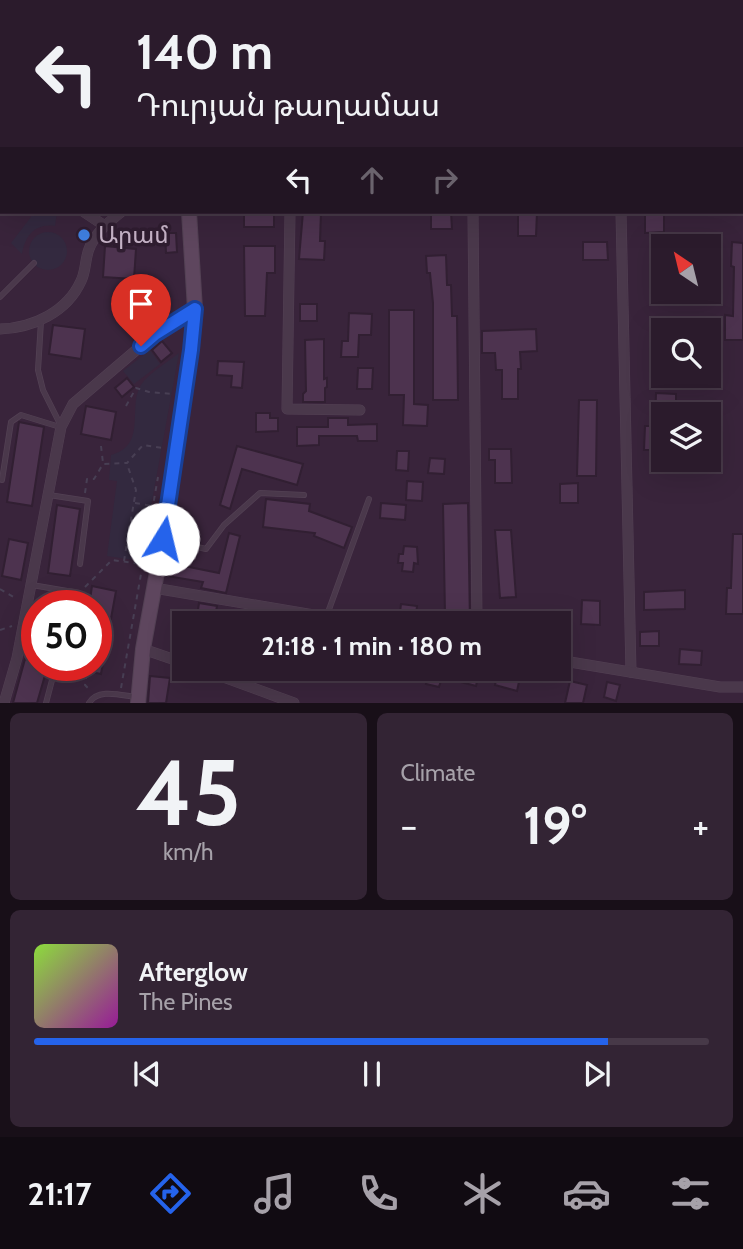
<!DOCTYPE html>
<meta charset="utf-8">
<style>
:root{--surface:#2b1b2c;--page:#332434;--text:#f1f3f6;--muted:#a6a1a9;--line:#473948;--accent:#2563eb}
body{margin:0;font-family:Cabin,"Noto Sans Armenian",sans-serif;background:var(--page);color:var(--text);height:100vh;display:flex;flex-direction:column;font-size:26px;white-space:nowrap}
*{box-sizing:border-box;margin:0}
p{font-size:23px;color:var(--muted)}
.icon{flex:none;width:38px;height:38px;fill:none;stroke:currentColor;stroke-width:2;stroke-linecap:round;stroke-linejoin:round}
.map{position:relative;height:703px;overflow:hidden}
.details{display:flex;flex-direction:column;gap:10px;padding:10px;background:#180f18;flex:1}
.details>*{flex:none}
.top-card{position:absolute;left:0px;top:0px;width:744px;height:214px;box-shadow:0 7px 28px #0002,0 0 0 2px var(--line);background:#2b1b2c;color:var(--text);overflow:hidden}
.needle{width:46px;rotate:325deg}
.controls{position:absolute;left:651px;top:234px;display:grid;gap:14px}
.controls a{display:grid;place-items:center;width:70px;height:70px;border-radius:0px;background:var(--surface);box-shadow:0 7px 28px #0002,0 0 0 2px var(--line);font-size:35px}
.speed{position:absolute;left:21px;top:590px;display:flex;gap:14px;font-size:35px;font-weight:700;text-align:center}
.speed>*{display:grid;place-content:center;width:91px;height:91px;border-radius:50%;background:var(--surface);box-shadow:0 7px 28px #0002,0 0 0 2px var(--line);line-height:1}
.speed .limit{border:10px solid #d22;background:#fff;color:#111}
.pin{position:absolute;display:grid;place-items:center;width:60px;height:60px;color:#fff;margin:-72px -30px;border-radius:50% 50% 50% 0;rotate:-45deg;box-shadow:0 0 7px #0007}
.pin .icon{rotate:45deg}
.me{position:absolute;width:77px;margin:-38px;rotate:9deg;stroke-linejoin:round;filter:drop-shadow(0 0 5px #0008)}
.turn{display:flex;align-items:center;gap:24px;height:147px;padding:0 21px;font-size:32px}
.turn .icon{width:91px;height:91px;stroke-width:2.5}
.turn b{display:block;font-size:49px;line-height:60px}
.lanes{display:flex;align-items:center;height:66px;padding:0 21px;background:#0003;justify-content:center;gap:35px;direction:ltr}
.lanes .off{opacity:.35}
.big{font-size:52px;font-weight:800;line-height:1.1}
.details .card{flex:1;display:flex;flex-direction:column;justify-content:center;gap:10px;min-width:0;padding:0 24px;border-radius:10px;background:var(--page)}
.details .dial{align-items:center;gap:0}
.dial b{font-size:91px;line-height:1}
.song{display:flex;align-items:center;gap:21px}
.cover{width:84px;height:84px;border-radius:10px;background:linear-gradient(135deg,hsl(90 70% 55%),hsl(300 70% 35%))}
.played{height:7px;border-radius:4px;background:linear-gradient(90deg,var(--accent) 85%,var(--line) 85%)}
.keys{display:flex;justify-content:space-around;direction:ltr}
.heat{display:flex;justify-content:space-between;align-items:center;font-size:38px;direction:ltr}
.details .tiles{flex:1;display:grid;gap:10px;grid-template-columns:1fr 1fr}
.card:last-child{grid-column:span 2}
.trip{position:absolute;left:172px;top:611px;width:399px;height:70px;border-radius:0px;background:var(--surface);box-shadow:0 7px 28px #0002,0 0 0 2px var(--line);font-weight:800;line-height:70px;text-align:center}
.menu{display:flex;height:112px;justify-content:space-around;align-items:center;background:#110b12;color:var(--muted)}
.menu .icon{width:49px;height:49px}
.menu .current{color:var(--accent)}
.menu b{font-size:32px;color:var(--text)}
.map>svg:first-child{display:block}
</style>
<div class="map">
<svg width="743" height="703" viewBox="0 0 743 703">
<rect width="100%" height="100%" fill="#39243b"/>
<!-- green -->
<g fill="#33293f">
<path d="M31,212H57L55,226C35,223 25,236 22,254L11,243L31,217Z"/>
<circle cx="48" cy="251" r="19"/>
<polygon points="150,350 160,364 134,384 123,371"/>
<path d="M179,353L141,561L107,556L117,481L109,480L111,455C148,445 127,407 141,385C148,374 169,361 179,353Z"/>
</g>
<!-- building -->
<g fill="#4d334f" stroke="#311f32" stroke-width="2">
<rect x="244" y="212" width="30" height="15"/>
<polygon points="303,212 321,212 320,241 325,241 324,260 299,259"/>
<polygon points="431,212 451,212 452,229 431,229"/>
<polygon points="518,212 537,212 536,236 518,236"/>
<polygon points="645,212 664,212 664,232 645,233"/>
<polygon points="165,233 176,233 177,252 166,253"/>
<polygon points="583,242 607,242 608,260 583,260"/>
<polygon points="732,242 743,243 743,340 725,340 725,315 733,316 734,267 731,266"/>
<polygon points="105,246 136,249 134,279 103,277"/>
<polygon points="244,246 275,246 275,273 267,273 265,316 245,316"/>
<polygon points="446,255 447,285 451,285 452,316 457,316 458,400 433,400 433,303 430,273 427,273 426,256"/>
<polygon points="652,279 663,279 663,292 687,292 687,301 652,301"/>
<rect x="300" y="304" width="17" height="17"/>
<polygon points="389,310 414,310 414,404 428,405 427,426 403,425 404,395 389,395"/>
<polygon points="349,313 372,314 371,335 359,335 358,357 341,357 342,341 348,341"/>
<polygon points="53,325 85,329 81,359 49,354"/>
<polygon points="536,329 537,351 520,352 521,369 518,369 518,399 502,399 502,370 496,370 495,353 482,353 482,331"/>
<polygon points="324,339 324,379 327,378 327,387 325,388 325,402 303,402 303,394 306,391 305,340"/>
<polygon points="162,341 172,353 161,362 152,350"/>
<polygon points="218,361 244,362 242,388 231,387 232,376 217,375"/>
<polygon points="358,368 373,368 372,389 357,389"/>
<polygon points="127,378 134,387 122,397 115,388"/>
<polygon points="656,393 676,394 676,415 663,415 663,450 644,450 645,426 655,426"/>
<polygon points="579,400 597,400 596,476 577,476"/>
<polygon points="86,406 116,412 111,440 81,434"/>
<polygon points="256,413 270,413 270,418 278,418 278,431 256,432"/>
<polygon points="328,418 348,418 348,425 377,424 377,441 358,441 357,436 319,436 319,445 297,446 297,427 328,427"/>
<polygon points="19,422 44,427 32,506 7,502"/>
<polygon points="237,446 303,464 297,485 242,469 230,509 220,505"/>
<polygon points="489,449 511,449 512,483 495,483 495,460 489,460"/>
<polygon points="397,451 409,451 408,471 396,470"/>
<polygon points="430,458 445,459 444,474 428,473"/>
<polygon points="407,481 423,482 422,501 406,500"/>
<polygon points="578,483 578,503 560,503 560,484"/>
<polygon points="266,499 310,504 309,511 352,527 344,548 314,536 315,533 263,527"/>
<polygon points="381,503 406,505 405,520 380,518"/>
<polygon points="468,503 470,623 434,623 434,615 445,614 443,504"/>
<polygon points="57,505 80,509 70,576 48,573"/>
<polygon points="495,530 511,530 516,597 500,598"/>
<polygon points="229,533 240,536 226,593 201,588 203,582 167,576 172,546 182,548 179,565 219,573"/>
<polygon points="733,534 743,534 743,614 726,614 727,588 731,588"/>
<polygon points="9,539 28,543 21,580 2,576"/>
<polygon points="404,546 417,547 418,564 414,563 413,572 402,571 403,563 398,563 399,554 403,554"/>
<polygon points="92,586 116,591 101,674 96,673 96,606 89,606"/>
<polygon points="685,590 685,609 644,610 644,592"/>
<polygon points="582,600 600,601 600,625 581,624"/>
<polygon points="199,603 217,606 214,623 196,623"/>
<polygon points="401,604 417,606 415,623 399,621"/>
<polygon points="659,631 659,646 640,646 640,632"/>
<polygon points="680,649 702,651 701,665 679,664"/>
<polygon points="25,659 37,663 37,665 48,665 37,703 13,703"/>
<polygon points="423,668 480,668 476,686 442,677 439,687 426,684 429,673 423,671"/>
<polygon points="499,668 522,668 517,691 495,685"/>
<polygon points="150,676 170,678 166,703 148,703"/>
<polygon points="570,681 587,685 583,703 565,703"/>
<polygon points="607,682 620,685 616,701 604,697"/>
</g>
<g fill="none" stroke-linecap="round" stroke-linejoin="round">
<defs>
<g id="lane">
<polyline points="0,100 2,100"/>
<polyline points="0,165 2,165"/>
<polyline points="0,297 34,263"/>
<polyline points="41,321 38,370 43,390 61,426"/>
<polyline points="2,480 11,422 21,415 60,427"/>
<polyline points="49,495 88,501 80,564"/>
<polyline points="167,540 206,549 224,525 260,493 304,495"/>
<polyline points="32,585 79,593 84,599 84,606"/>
<polyline points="327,615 369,499"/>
<polyline points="21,642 37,645"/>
<polyline points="46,703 56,665"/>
<path d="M89,703C98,688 120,695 136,697"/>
</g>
<g id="street">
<polyline points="290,0 290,2"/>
<polyline points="470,0 470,2"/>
<polyline points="618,2 618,0"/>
<polyline points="742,60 743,60"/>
<polyline points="84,212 105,226"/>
<polyline points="290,212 287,409 360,410"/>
<polyline points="473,212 477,623"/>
<polyline points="621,212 631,672"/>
<path d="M0,329C33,328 67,312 81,281C86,271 85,259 89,249C95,233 109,222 121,212"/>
<polyline points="154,588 361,623"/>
<polyline points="143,649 184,663"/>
<polyline points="558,660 720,687 743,687"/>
<polyline points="199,668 294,703"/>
<polyline points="4,703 17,658 61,427 73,404 155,334 195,309"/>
</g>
<g id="secondary">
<polyline points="153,0 153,2"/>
<polyline points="138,703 143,649 163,539 191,350 195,309 189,212"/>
</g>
</defs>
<!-- lane casing -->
<use href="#lane" stroke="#534154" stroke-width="6"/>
<!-- street casing -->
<use href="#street" stroke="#534154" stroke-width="11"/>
<!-- secondary casing -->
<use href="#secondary" stroke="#534154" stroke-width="16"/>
<!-- path -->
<g stroke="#483f54" stroke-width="2" stroke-dasharray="5 5" stroke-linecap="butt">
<polyline points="126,406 136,388 149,392 172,394"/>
<polyline points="101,446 103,463"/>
<polyline points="85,493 87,479 94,479 103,464 127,463 143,445 162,448"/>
<polyline points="135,503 153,506"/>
<polyline points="127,545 145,548"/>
<polyline points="124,561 136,490 127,464"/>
<polyline points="85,587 112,560 141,564"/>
<polyline points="0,589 17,599"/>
<polyline points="0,630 12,626"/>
<polyline points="83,665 87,672 85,685 91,691"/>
<polyline points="121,688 158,477"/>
</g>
<!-- lane -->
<use href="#lane" stroke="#4a384b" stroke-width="4.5"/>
<!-- street -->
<use href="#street" stroke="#4a384b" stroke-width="10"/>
<!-- secondary -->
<use href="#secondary" stroke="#5e465e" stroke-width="14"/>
</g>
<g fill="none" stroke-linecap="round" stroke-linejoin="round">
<defs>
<polyline id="route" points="141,346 155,334 195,309 191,350 163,539"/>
</defs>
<!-- route casing -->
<use href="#route" stroke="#184099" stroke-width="18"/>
<!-- route -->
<use href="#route" stroke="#2563eb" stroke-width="12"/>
</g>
<!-- markers -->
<circle fill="#3f7fe0" stroke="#2f1d30" stroke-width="2.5" cx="84" cy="235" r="7"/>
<g text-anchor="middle" stroke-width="7" stroke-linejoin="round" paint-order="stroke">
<!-- poi labels -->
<g font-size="24" fill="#c6b3c7" stroke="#2f1d30" text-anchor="start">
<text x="98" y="243">Արամ</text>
</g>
</g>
</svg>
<div class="controls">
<a><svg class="needle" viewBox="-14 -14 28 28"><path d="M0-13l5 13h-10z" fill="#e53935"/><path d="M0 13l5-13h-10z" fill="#a6a1a9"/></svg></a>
<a><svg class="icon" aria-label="search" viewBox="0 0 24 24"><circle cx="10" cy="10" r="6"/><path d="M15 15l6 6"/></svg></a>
<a><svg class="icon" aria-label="layers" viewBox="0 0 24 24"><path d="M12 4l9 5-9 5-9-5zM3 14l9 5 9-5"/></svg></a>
</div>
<div class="speed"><div class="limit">50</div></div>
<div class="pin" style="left:141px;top:346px;background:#d93025"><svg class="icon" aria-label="arrive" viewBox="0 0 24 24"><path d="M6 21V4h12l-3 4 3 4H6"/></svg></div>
<svg class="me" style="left:163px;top:539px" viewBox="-20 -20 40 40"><circle r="19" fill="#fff"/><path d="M0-13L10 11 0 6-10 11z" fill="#2563eb"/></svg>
<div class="trip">21:18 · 1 min · 180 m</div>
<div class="top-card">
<div class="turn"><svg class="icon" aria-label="left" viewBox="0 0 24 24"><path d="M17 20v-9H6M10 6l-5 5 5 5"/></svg><div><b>140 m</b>Դուրյան թաղամաս</div></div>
<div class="lanes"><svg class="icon" aria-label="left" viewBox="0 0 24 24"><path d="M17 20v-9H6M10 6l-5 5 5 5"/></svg><svg class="icon off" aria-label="ahead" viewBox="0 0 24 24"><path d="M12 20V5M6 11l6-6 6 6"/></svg><svg class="icon off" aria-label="right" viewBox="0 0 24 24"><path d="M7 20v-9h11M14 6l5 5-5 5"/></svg></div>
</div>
</div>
<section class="details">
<div class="tiles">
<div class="card dial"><b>45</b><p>km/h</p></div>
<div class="card"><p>Climate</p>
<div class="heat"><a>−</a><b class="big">19°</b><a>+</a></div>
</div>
<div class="card">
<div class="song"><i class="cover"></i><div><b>Afterglow</b><p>The Pines</p></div></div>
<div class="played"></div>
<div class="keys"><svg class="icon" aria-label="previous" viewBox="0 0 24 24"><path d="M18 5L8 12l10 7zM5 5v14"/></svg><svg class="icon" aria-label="pause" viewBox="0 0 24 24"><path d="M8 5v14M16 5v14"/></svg><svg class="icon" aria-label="next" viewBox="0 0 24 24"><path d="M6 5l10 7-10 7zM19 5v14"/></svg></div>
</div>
</div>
</section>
<nav class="menu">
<b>21:17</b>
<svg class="icon current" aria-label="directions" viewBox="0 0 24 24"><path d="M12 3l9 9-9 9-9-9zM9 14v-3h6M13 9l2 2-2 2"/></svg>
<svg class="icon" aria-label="music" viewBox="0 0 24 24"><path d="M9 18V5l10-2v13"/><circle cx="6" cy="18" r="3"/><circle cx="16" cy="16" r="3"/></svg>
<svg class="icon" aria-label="phone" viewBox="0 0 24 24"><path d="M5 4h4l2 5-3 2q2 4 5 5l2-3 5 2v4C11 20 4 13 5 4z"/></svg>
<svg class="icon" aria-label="climate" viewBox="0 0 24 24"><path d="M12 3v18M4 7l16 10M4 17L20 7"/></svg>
<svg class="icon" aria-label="car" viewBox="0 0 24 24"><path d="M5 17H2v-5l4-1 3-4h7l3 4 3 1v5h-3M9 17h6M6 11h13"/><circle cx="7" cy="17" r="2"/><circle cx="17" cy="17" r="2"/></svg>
<svg class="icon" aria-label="filters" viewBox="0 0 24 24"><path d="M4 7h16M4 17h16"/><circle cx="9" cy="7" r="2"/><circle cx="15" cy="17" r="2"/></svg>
</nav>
